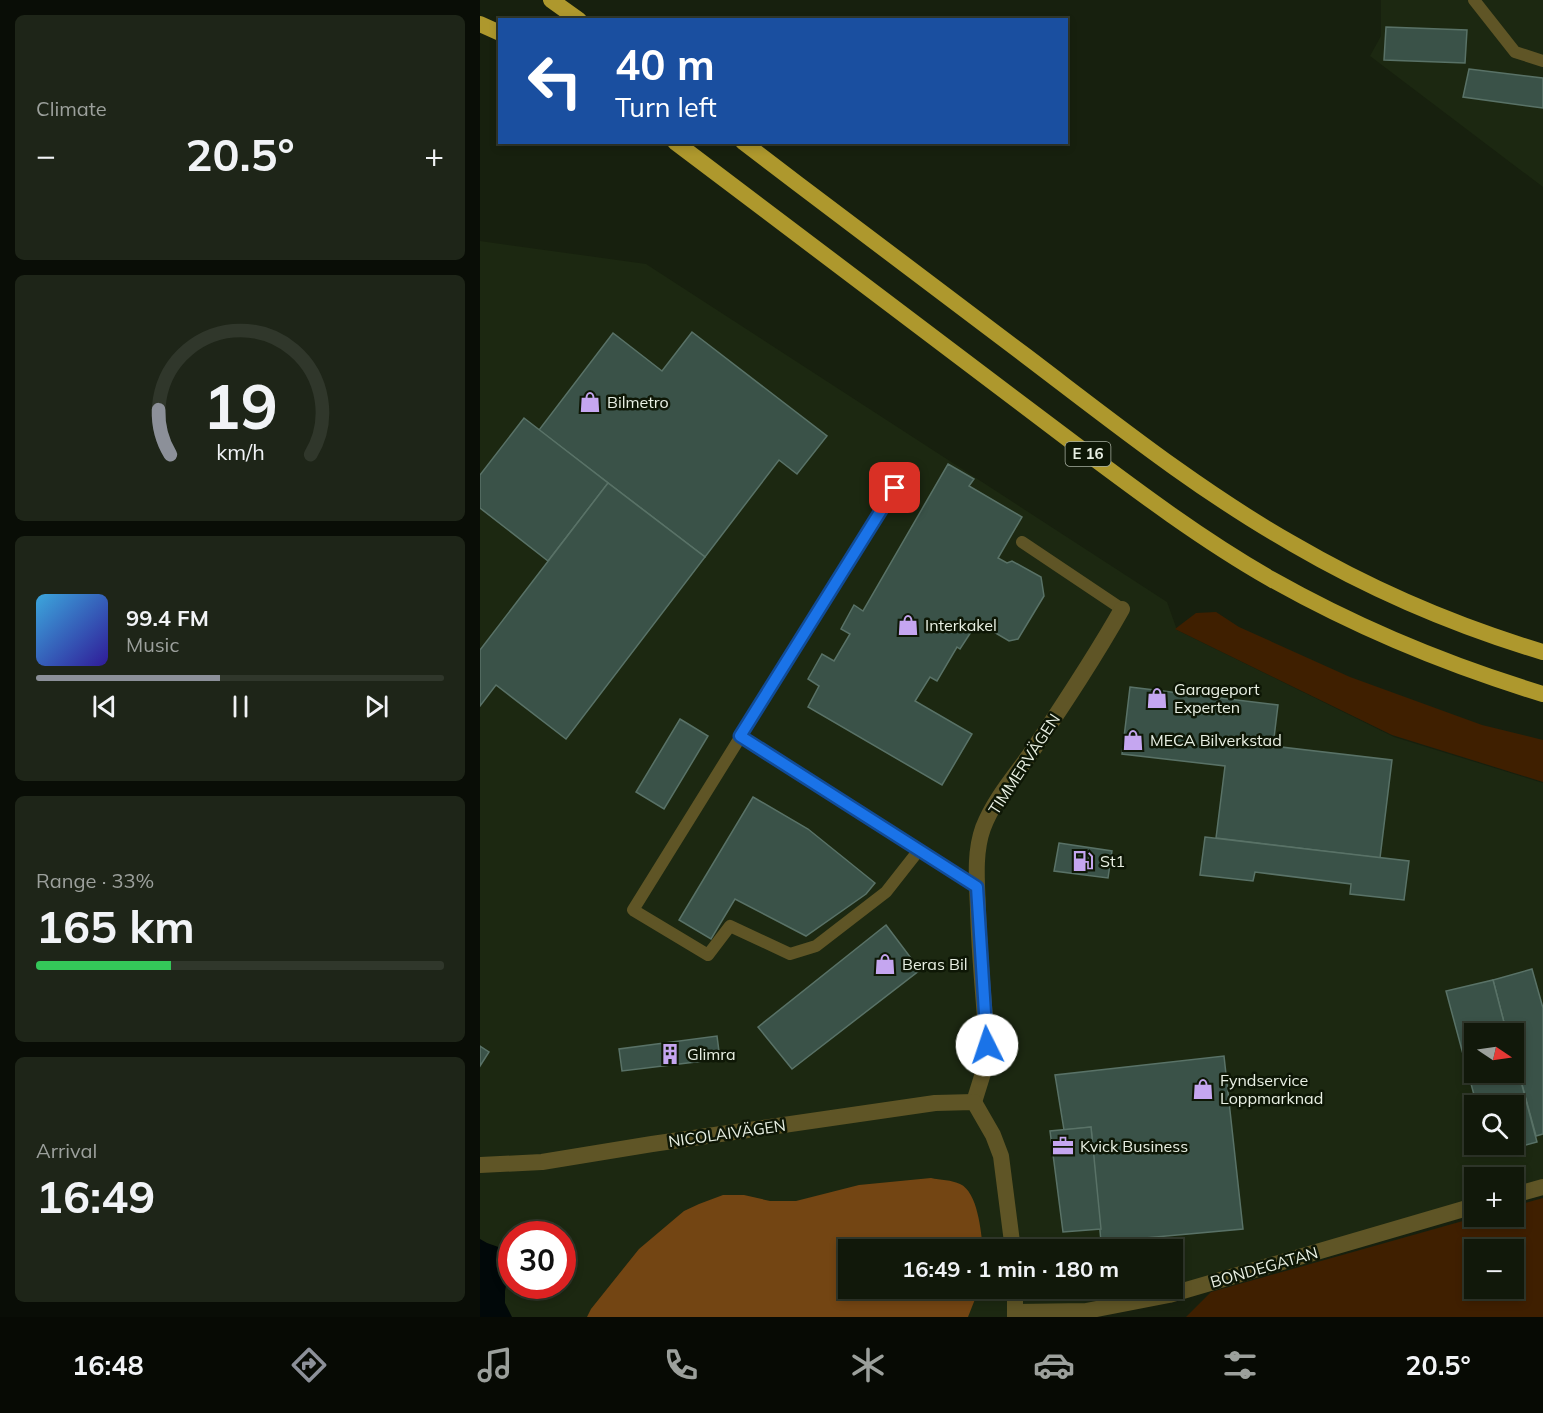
<!DOCTYPE html>
<meta charset="utf-8">
<style>
:root{--surface:#11180a;--page:#1e2518;--text:#f1f3f6;--muted:#9ca09c;--line:#30372b;--accent:#8c9099}
body{margin:0;font-family:Mulish,sans-serif;background:var(--page);color:var(--text);height:100vh;display:flex;flex-direction:column;font-size:22px;white-space:nowrap}
*{box-sizing:border-box;margin:0}
p{font-size:20px;color:var(--muted)}
.icon{flex:none;width:33px;height:33px;fill:none;stroke:currentColor;stroke-width:2;stroke-linecap:round;stroke-linejoin:round}
.map{position:relative;flex:1;overflow:hidden}
.drawer{display:flex;flex-direction:column;gap:15px;padding:15px;background:#090d06;width:480px}
.drawer>*{flex:none}
.top-card{position:absolute;left:18px;top:18px;width:570px;height:126px;border-radius:0px;box-shadow:0 3px 9px #0003,0 0 0 2px var(--line);background:#1a4fa0;color:#fff;overflow:hidden}
.needle{width:39px;rotate:103deg}
.buttons{position:absolute;left:984px;top:1023px;display:grid;gap:12px}
.buttons a{display:grid;place-items:center;width:60px;height:60px;border-radius:0px;background:var(--surface);box-shadow:0 3px 9px #0003,0 0 0 2px var(--line);font-size:30px}
.speed{position:absolute;left:18px;top:1221px;display:flex;gap:12px;font-size:30px;font-weight:700;text-align:center}
.speed>*{display:grid;place-content:center;width:78px;height:78px;border-radius:50%;background:var(--surface);box-shadow:0 3px 9px #0003,0 0 0 2px var(--line);line-height:1}
.speed .limit{border:9px solid #d22;background:#fff;color:#111}
.pin{position:absolute;display:grid;place-items:center;width:51px;height:51px;color:#fff;margin:-26px;border-radius:12px;box-shadow:0 3px 9px #0006}
.me{position:absolute;width:66px;margin:-33px;rotate:356deg;stroke-linejoin:round;filter:drop-shadow(0 0 4px #0008)}
.turn{display:flex;align-items:center;gap:21px;height:126px;padding:0 18px;font-size:27px}
.turn .icon{width:78px;height:78px;stroke-width:2.5}
.turn b{display:block;font-size:42px;line-height:51px}
.big{font-size:45px;font-weight:700;line-height:1.1}
.drawer .widget{flex:1;display:flex;flex-direction:column;justify-content:center;gap:9px;min-width:0;padding:0 21px;border-radius:9px;background:var(--page)}
.drawer .dial{align-items:center;gap:0}
.dial svg{height:156px;overflow:visible;fill:none;stroke:var(--line);stroke-width:7;stroke-linecap:round;text-anchor:middle}
.dial text{fill:var(--text);stroke:none}
.song{display:flex;align-items:center;gap:18px}
.cover{width:72px;height:72px;border-radius:9px;background:linear-gradient(135deg,hsl(200 70% 55%),hsl(250 70% 35%))}
.played{height:6px;border-radius:3px;background:linear-gradient(90deg,var(--accent) 45%,var(--line) 45%)}
.keys{display:flex;justify-content:space-around;direction:ltr}
.heat{display:flex;justify-content:space-between;align-items:center;font-size:33px;direction:ltr}
.charge{height:9px;border-radius:4px;background:linear-gradient(90deg,#34c759 33%,var(--line) 0)}
.trip{position:absolute;left:358px;top:1239px;width:345px;height:60px;border-radius:0px;background:var(--surface);box-shadow:0 3px 9px #0003,0 0 0 2px var(--line);font-weight:700;line-height:60px;text-align:center}
.tabs{display:flex;height:96px;justify-content:space-around;align-items:center;background:#070a04;color:var(--muted)}
.tabs .icon{width:42px;height:42px}
.tabs .selected{color:var(--accent)}
.tabs b{font-size:27px;color:var(--text)}
main{display:flex;flex:1;min-height:0}
.map>svg:first-child{display:block}
</style>
<main>
<section class="drawer">
<div class="widget"><p>Climate</p>
<div class="heat"><a>−</a><b class="big">20.5°</b><a>+</a></div>
</div>
<div class="widget dial"><svg viewBox="0 0 100 80">
<path d="M14 69A42 42 0 1 1 86 69"/>
<path d="M14 69A42 42 0 0 1 8 46" stroke="#8c9099"/>
<text x="50" y="56" font-size="32" font-weight="700">19</text>
<text x="50" y="72" font-size="11">km/h</text>
</svg></div>
<div class="widget">
<div class="song"><i class="cover"></i><div><b>99.4 FM</b><p>Music</p></div></div>
<div class="played"></div>
<div class="keys"><svg class="icon" aria-label="previous" viewBox="0 0 24 24"><path d="M18 5L8 12l10 7zM5 5v14"/></svg><svg class="icon" aria-label="pause" viewBox="0 0 24 24"><path d="M8 5v14M16 5v14"/></svg><svg class="icon" aria-label="next" viewBox="0 0 24 24"><path d="M6 5l10 7-10 7zM19 5v14"/></svg></div>
</div>
<div class="widget"><p>Range · 33%</p><b class="big">165 km</b><div class="charge"></div></div>
<div class="widget"><p>Arrival</p><b class="big">16:49</b></div>
</section>
<div class="map">
<svg width="1063" height="1317" viewBox="0 0 1063 1317">
<rect width="100%" height="100%" fill="#17200e"/>
<!-- built -->
<g fill="#1c2811" fill-rule="evenodd">
<polygon points="901,0 1063,0 1063,187 890,56 901,36"/>
<path d="M0,241L166,264L687,602L697,630L914,737L1063,783V1185L1034,1193V1178H994V1204L595,1317H0ZM994,1034H1034V1072H994ZM994,1106H1034V1144H994ZM32,1234H82V1286H32ZM369,1250H693V1288H369Z"/>
</g>
<!-- green -->
<g fill="#3f1f00" fill-rule="evenodd">
<polygon points="736,612 759,627 870,677 1002,725 1063,740 1063,782 912,735 695,629 716,613"/>
<path d="M1063,1198V1317H706L731,1292L997,1217L1034,1216V1206ZM994,1250H1034V1288H994Z"/>
</g>
<!-- forest -->
<path fill="#734513" d="M451,1178C460,1180 472,1180 480,1184C498,1192 501,1232 503,1249L369,1250V1288L499,1289L488,1317H107L111,1309L159,1249L204,1211L219,1204L243,1195H264L290,1201H316L379,1185Z"/>
<!-- water -->
<polygon fill="#010809" points="0,1239 7,1243 27,1250 31,1259 25,1291 25,1303 32,1317 0,1317"/>
<!-- building -->
<g fill="#3a5248" stroke="#597267" stroke-width="1.5">
<polygon points="906,27 987,30 985,63 904,60"/>
<polygon points="989,69 1063,78 1063,108 983,97"/>
<polygon points="212,332 347,436 317,474 299,460 225,557 59,430 133,333 182,371"/>
<polygon points="44,418 128,483 68,561 0,508 0,475"/>
<polygon points="468,464 494,479 489,486 542,517 518,558 527,563 532,561 561,577 564,596 538,639 529,641 497,622 490,627 493,629 480,649 477,647 457,681 450,677 435,701 492,734 462,785 328,707 339,686 328,679 342,654 354,661 370,634 361,629 374,605 383,611"/>
<polygon points="128,483 225,557 86,739 16,685 0,706 0,650"/>
<polygon points="650,687 798,705 793,746 912,760 900,858 736,838 745,766 642,754"/>
<polygon points="200,719 228,736 184,809 156,792"/>
<polygon points="273,797 328,829 395,883 386,894 326,936 255,899 231,939 199,920"/>
<polygon points="725,837 929,861 924,900 870,894 871,884 775,872 773,881 720,875"/>
<polygon points="579,843 632,851 628,878 574,871"/>
<polygon points="406,925 440,970 312,1069 278,1027"/>
<polygon points="1052,969 1063,1008 1063,1134 1056,1136 1034,1055 1034,1034 1027,1034 1013,980"/>
<polygon points="1013,980 1027,1034 994,1034 994,1072 1034,1072 1034,1055 1057,1142 1010,1155 1007,1144 1034,1144 1034,1106 997,1106 966,991"/>
<polygon points="237,1036 240,1059 142,1071 139,1049"/>
<polygon points="0,1046 9,1052 0,1066"/>
<polygon points="744,1056 763,1229 621,1242 611,1127 584,1130 575,1075"/>
<polygon points="611,1127 621,1229 583,1232 570,1131"/>
</g>
<g fill="none" stroke-linecap="round" stroke-linejoin="round">
<!-- service -->
<g stroke="#5f5526" stroke-width="12">
<polyline points="994,0 1035,52 1063,61"/>
<polyline points="415,488 153,910 228,955 250,926 310,954 336,946 406,892 439,850"/>
<polyline points="542,542 642,609"/>
<polyline points="260,736 497,887"/>
</g>
<!-- minor -->
<g stroke="#5f5526" stroke-width="16">
<path d="M494,1102L504,1070L507,1045C504,999 499,954 498,909C497,882 494,853 503,828C515,797 537,774 555,747C585,702 615,657 642,609"/>
<polyline points="1034,1195 1063,1187"/>
<polyline points="535,1312 606,1311 689,1295 994,1206"/>
</g>
<!-- tertiary -->
<g stroke="#5f5526" stroke-width="16">
<polyline points="0,1165 62,1162 172,1144 455,1103 494,1102 513,1135 521,1156 533,1250"/>
<polyline points="535,1288 535,1317"/>
</g>
<!-- trunk -->
<g stroke="#ae982d" stroke-width="16">
<polyline points="71,0 99,20"/>
<polyline points="0,24 20,33"/>
<path d="M195,142L592,442C656,490 721,539 791,579C878,628 967,665 1063,694"/>
<path d="M263,142C357,214 452,285 546,356C633,422 718,490 813,544C892,590 976,626 1063,652"/>
</g>
</g>
<g fill="none" stroke-linecap="round" stroke-linejoin="round">
<defs>
<polyline id="route" points="415,488 260,736 497,887 507,1045"/>
</defs>
<!-- route casing -->
<use href="#route" stroke="#114b97" stroke-width="15"/>
<!-- route -->
<use href="#route" stroke="#1a73e8" stroke-width="10"/>
</g>
<!-- icons -->
<defs>
<symbol id="shop-bare" viewBox="-9 -9 18 18"><path d="M-5-2.5h2.3a2.7 3.5 0 0 1 5.4 0H5L5.5 6h-11ZM-1.5-2.5h3a1.5 2.3 0 0 0-3 0Z" fill="#c5a6f0" stroke="#0e1706" stroke-width="2.5" paint-order="stroke"/></symbol>
<symbol id="fuel-bare" viewBox="-9 -9 18 18"><path d="M-5.5-6h7V0h2V4h1.3V-2.5L3-4.5l.8-.8L6-3V5H2.5V1h-1V6h-7ZM-4.2-4.7v3.2H.2V-4.7Z" fill="#c5a6f0" stroke="#0e1706" stroke-width="2.5" paint-order="stroke"/></symbol>
<symbol id="building-bare" viewBox="-9 -9 18 18"><path d="M-4-6H4V6H1V3H-1V6H-4ZM-2.5-4.3h1.7v1.8h-1.7ZM.8-4.3h1.7v1.8H.8ZM-2.5-1h1.7V.8h-1.7ZM.8-1h1.7V.8H.8Z" fill="#c5a6f0" stroke="#0e1706" stroke-width="2.5" paint-order="stroke"/></symbol>
<symbol id="office-bare" viewBox="-9 -9 18 18"><path d="M-6-3h4V-5.5h4V-3h4V5H-6ZM-1-4.5V-3h2v-1.5ZM-6 0V1H6V0Z" fill="#c5a6f0" stroke="#0e1706" stroke-width="2.5" paint-order="stroke"/></symbol>
</defs>
<g fill-rule="evenodd">
<use href="#shop-bare" x="95" y="387" width="30" height="30"/>
<use href="#shop-bare" x="413" y="610" width="30" height="30"/>
<use href="#shop-bare" x="662" y="683" width="30" height="30"/>
<use href="#shop-bare" x="638" y="725" width="30" height="30"/>
<use href="#fuel-bare" x="588" y="846" width="30" height="30"/>
<use href="#shop-bare" x="390" y="949" width="30" height="30"/>
<use href="#building-bare" x="175" y="1039" width="30" height="30"/>
<use href="#shop-bare" x="708" y="1074" width="30" height="30"/>
<use href="#office-bare" x="568" y="1131" width="30" height="30"/>
</g>
<g text-anchor="middle" stroke-width="5" stroke-linejoin="round" paint-order="stroke">
<!-- shield labels -->
<rect fill="#0e1706" stroke="#a7afa1" stroke-width="1.5" x="585.5" y="442" width="45" height="24" rx="4.5"/>
<g font-size="15" font-weight="bold" fill="#e9f0e4">
<text x="608" y="459">E 16</text>
</g>
<!-- poi labels -->
<g font-size="16" fill="#e9f0e4" stroke="#0e1706" text-anchor="start">
<text x="127" y="408">Bilmetro</text>
<text x="445" y="631">Interkakel</text>
<text x="694" y="695">Garageport<tspan x="694" dy="18">Experten</tspan></text>
<text x="670" y="746">MECA Bilverkstad</text>
<text x="620" y="867">St1</text>
<text x="422" y="970">Beras Bil</text>
<text x="207" y="1060">Glimra</text>
<text x="740" y="1086">Fyndservice<tspan x="740" dy="18">Loppmarknad</tspan></text>
<text x="600" y="1152">Kvick Business</text>
</g>
<!-- street labels -->
<g font-size="16" fill="#e9f0e4" stroke="#0e1706">
<text transform="translate(544 764) rotate(-57)" y="6">TIMMERVÄGEN</text>
<text transform="translate(247 1133) rotate(-8)" y="6">NICOLAIVÄGEN</text>
<text transform="translate(784 1267) rotate(-16)" y="6">BONDEGATAN</text>
</g>
</g>
</svg>
<div class="buttons">
<a><svg class="needle" viewBox="-14 -14 28 28"><path d="M0-13l5 13h-10z" fill="#e53935"/><path d="M0 13l5-13h-10z" fill="#9ca09c"/></svg></a>
<a><svg class="icon" aria-label="search" viewBox="0 0 24 24"><circle cx="10" cy="10" r="6"/><path d="M15 15l6 6"/></svg></a>
<a>+</a>
<a>−</a>
</div>
<div class="speed"><div class="limit">30</div></div>
<div class="pin" style="left:415px;top:488px;background:#d93025"><svg class="icon" aria-label="arrive" viewBox="0 0 24 24"><path d="M6 21V4h12l-3 4 3 4H6"/></svg></div>
<svg class="me" style="left:507px;top:1045px" viewBox="-20 -20 40 40"><circle r="19" fill="#fff"/><path d="M0-13L10 11 0 6-10 11z" fill="#1a73e8"/></svg>
<div class="trip">16:49 · 1 min · 180 m</div>
<div class="top-card">
<div class="turn"><svg class="icon" aria-label="left" viewBox="0 0 24 24"><path d="M17 20v-9H6M10 6l-5 5 5 5"/></svg><div><b>40 m</b>Turn left</div></div>
</div>
</div>
</main>
<nav class="tabs">
<b>16:48</b>
<svg class="icon selected" aria-label="directions" viewBox="0 0 24 24"><path d="M12 3l9 9-9 9-9-9zM9 14v-3h6M13 9l2 2-2 2"/></svg>
<svg class="icon" aria-label="music" viewBox="0 0 24 24"><path d="M9 18V5l10-2v13"/><circle cx="6" cy="18" r="3"/><circle cx="16" cy="16" r="3"/></svg>
<svg class="icon" aria-label="phone" viewBox="0 0 24 24"><path d="M5 4h4l2 5-3 2q2 4 5 5l2-3 5 2v4C11 20 4 13 5 4z"/></svg>
<svg class="icon" aria-label="climate" viewBox="0 0 24 24"><path d="M12 3v18M4 7l16 10M4 17L20 7"/></svg>
<svg class="icon" aria-label="car" viewBox="0 0 24 24"><path d="M5 17H2v-5l4-1 3-4h7l3 4 3 1v5h-3M9 17h6M6 11h13"/><circle cx="7" cy="17" r="2"/><circle cx="17" cy="17" r="2"/></svg>
<svg class="icon" aria-label="filters" viewBox="0 0 24 24"><path d="M4 7h16M4 17h16"/><circle cx="9" cy="7" r="2"/><circle cx="15" cy="17" r="2"/></svg>
<b>20.5°</b>
</nav>
